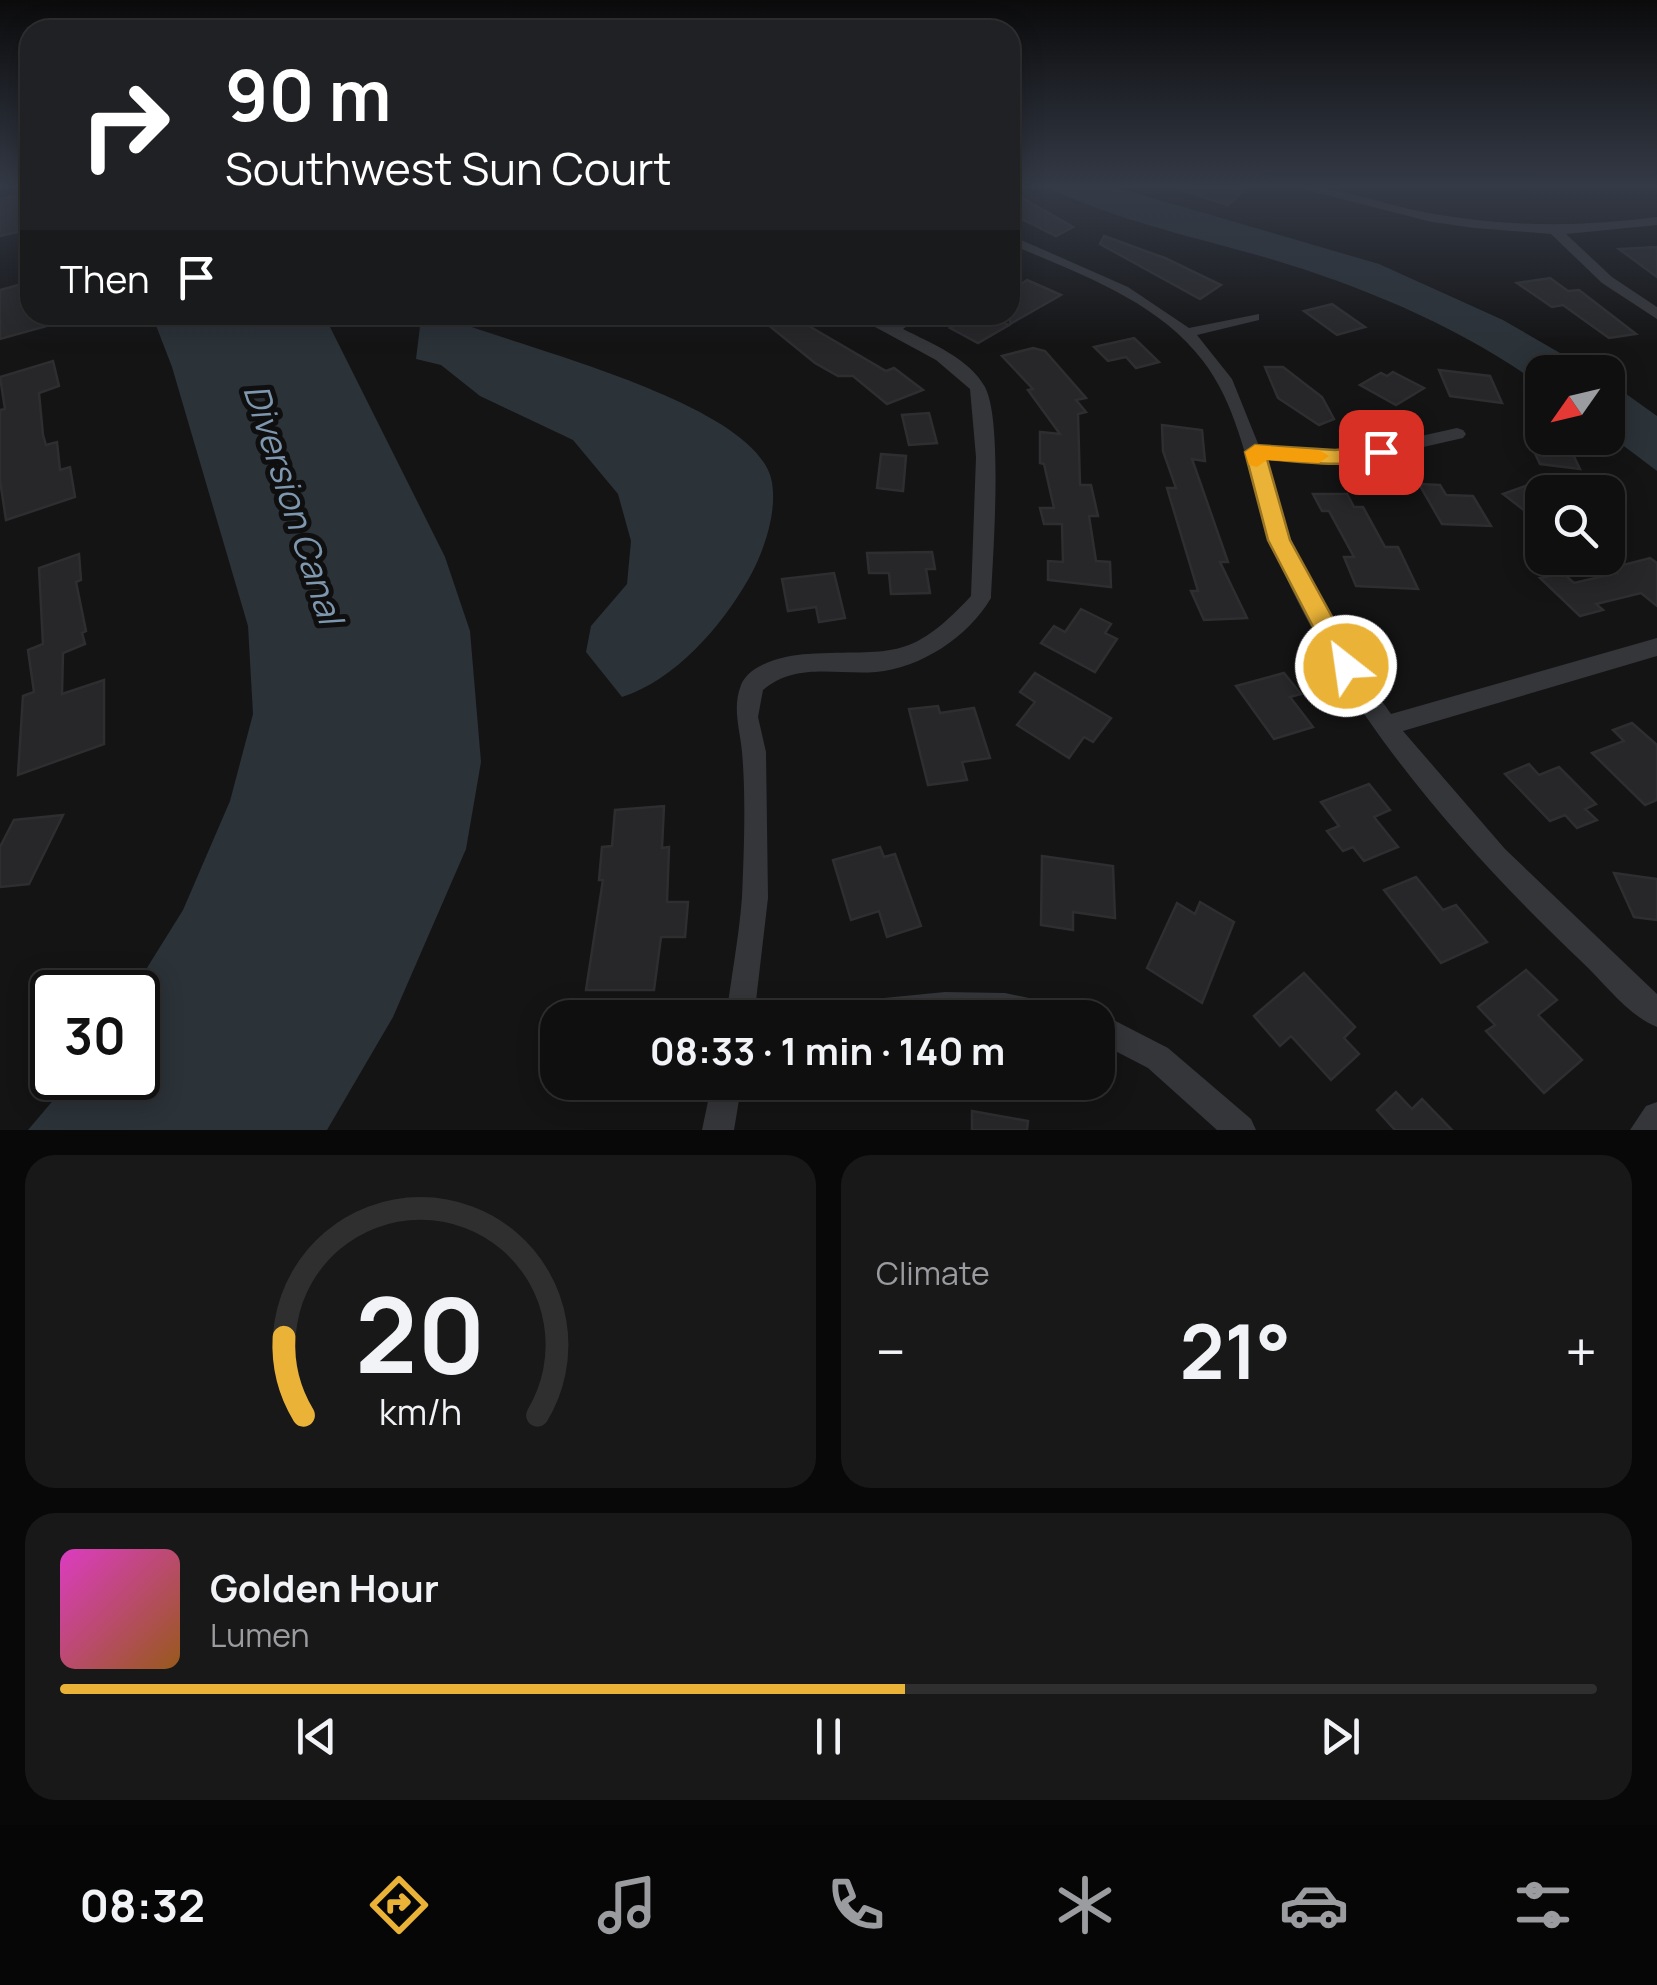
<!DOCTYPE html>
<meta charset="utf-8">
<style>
:root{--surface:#0f0f10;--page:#181819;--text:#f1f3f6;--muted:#9b9c9f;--line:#2f2f30;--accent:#eab337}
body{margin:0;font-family:Manrope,sans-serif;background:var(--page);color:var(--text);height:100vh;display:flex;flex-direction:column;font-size:38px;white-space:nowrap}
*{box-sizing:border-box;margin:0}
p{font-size:32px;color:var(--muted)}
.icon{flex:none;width:55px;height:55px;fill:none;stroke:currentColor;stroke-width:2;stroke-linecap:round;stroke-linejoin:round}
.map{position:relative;height:1130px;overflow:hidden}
.side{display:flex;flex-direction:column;gap:25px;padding:25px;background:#080809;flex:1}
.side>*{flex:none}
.top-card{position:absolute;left:20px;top:20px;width:1000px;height:305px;border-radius:30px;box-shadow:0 5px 25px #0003,0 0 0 2px var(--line);background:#202124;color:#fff;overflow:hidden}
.needle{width:65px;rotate:236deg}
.tools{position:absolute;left:1525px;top:355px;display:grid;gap:20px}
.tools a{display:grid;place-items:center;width:100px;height:100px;border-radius:20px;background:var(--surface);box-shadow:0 5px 25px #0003,0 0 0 2px var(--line);font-size:50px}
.speed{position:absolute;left:30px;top:970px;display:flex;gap:20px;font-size:50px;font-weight:700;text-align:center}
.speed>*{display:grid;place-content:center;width:130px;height:130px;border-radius:50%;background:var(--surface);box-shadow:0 5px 25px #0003,0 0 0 2px var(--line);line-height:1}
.speed .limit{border:5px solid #111;border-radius:15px;background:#fff;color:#111}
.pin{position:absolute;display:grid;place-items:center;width:85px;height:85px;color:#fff;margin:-42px;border-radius:20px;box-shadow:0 5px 15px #0006}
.me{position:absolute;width:110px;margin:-55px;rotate:330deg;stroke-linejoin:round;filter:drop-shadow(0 0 8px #0008)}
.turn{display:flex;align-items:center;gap:35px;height:210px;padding:0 40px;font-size:45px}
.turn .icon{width:130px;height:130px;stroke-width:2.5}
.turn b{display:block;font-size:70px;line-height:85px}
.then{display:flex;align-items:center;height:95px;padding:0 40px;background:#0003;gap:20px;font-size:38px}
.big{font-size:75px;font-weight:700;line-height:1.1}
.side .widget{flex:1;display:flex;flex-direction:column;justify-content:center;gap:15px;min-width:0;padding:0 35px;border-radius:30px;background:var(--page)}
.side .dial{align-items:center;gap:0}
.dial svg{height:260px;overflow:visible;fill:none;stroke:var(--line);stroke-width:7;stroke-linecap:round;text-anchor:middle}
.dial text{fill:var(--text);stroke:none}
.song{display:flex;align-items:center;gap:30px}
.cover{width:120px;height:120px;border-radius:15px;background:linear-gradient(135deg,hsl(310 70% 55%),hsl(30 70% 35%))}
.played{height:10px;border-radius:5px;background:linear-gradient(90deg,var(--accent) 55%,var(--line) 55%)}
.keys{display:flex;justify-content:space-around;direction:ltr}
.heat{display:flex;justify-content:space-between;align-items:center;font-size:55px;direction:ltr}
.side .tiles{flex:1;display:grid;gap:25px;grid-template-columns:1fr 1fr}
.widget:last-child{grid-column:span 2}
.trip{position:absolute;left:540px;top:1000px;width:575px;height:100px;border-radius:30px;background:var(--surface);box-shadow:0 5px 25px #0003,0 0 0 2px var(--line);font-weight:700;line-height:100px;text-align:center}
.tabs{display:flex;height:160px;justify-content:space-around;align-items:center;background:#060606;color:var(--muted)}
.tabs .icon{width:70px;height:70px}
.tabs .on{color:var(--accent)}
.tabs b{font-size:45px;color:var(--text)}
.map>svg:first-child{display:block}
</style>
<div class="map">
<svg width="1657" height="1130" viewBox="0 0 1657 1130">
<rect width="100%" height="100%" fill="#141415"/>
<!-- water -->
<g fill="#2b3238">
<path d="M1045,186H1111L1379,264L1503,320L1593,372H1542V386C1459,326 1362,286 1264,257C1190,236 1115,220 1045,186Z"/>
<polygon points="152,315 324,315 445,557 470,631 481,762 466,849 393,1017 327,1130 28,1130 72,1078 138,1078 138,992 132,992 183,910 230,801 253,714 248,626 172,367"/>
<path d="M443,316C512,346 750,400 771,478C779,510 763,554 748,580C721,627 675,680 622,697L586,652L591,626L627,584L631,541L618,494L573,440L480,396L441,365L416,359L421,318Z"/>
<polygon points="1608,381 1657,416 1657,471 1608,434"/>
</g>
<!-- building -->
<g fill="#272729" stroke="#2e2e31" stroke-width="2.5">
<polygon points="1182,186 1228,186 1243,191 1228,205 1182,190"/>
<polygon points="1010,191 1073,227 1056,236 1010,213"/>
<polygon points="25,194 30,229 0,236 0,199"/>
<polygon points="1104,236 1165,258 1221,285 1200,299 1100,244"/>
<polygon points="1657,247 1657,277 1619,249"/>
<polygon points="1550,278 1568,291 1579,290 1636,334 1609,338 1563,305 1552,307 1517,283"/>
<polygon points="1027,280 1061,295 1010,324 1010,292"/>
<polygon points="25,283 30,286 30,315 68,315 68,320 0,339 0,290"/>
<polygon points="1332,304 1365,327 1337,335 1304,311"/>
<polygon points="756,315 790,315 886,371 894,368 923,390 887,404 853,376 838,376 815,363"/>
<polygon points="970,315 988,315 1009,325 978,343 950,328"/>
<polygon points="1134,338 1159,362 1136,368 1126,357 1108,361 1094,347"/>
<polygon points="1033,348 1045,351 1086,398 1076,400 1086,412 1078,414 1080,485 1091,485 1098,516 1089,516 1096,561 1110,562 1111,587 1048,580 1048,561 1063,562 1062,524 1044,524 1040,508 1054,508 1044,464 1040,463 1040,432 1060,434 1028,390 1033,389 1002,356"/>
<polygon points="53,361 59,386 39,393 43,435 46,445 57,442 60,470 70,467 75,497 6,520 0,480 0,410 5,409 0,377"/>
<polygon points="1265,367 1283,367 1322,397 1334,419 1319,425 1278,398"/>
<polygon points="1439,370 1490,376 1502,403 1450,396"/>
<polygon points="1393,372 1424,388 1396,405 1360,385 1381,373 1387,376"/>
<polygon points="929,413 937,443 909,445 902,415"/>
<polygon points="1162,425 1202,430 1205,461 1192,459 1228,562 1220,562 1247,618 1204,620 1191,591 1198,591 1167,488 1176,488 1163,451"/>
<polygon points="1528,438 1565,438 1580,469 1540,464"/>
<polygon points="881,454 906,456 903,491 877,488"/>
<polygon points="1542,480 1542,510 1529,514 1503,494"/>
<polygon points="1419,484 1440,485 1446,495 1473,496 1491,526 1442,524"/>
<polygon points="1313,494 1347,494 1354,507 1363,507 1385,547 1398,547 1418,589 1356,586 1344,557 1354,557 1329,511 1322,511"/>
<polygon points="932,552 935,569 926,569 930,593 891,594 889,573 869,573 867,553"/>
<polygon points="79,554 81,580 76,582 86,631 82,633 85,644 63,653 62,694 104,680 104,744 18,775 23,696 34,692 28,650 43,644 39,568"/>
<polygon points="1650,558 1657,563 1657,606 1641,593 1596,604 1603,610 1580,616 1540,578 1563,573 1574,583 1617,573 1611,568"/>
<polygon points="834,573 845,618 819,622 816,607 788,611 782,579"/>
<polygon points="1081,609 1111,624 1105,633 1117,639 1095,672 1041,643 1054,626 1065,632"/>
<polygon points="1035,673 1111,718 1093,742 1084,737 1069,758 1017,725 1035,702 1020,692"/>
<polygon points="1284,673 1301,694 1290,697 1313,727 1274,739 1236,686"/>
<polygon points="938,706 940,713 974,708 990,758 962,762 967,780 928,785 909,709"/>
<polygon points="1632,723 1657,745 1657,800 1645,805 1592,753 1624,741 1613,730"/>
<polygon points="1529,764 1539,775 1559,767 1596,804 1585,809 1597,820 1577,828 1565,815 1550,821 1505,774"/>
<polygon points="1369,784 1390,810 1374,817 1398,847 1364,861 1353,847 1343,851 1327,831 1339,826 1321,802"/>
<polygon points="664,806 662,848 669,847 667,902 688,902 685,937 661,937 654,990 586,990 603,880 599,880 602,847 612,846 615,810"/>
<polygon points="63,815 29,884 0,887 0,847 14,820"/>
<polygon points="880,847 884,857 895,854 921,926 887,937 879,911 851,920 833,860"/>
<polygon points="1042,856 1113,866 1115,918 1073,912 1073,930 1041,925"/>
<polygon points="1614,873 1657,879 1657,920 1634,917"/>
<polygon points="1416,877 1443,910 1456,905 1487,942 1441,963 1384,890"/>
<polygon points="1200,902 1234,922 1202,1003 1147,968 1177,903 1195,914"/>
<polygon points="1526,970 1557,1000 1538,1015 1582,1060 1544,1093 1486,1031 1495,1025 1478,1007"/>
<polygon points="1304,973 1355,1027 1344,1038 1359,1054 1331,1080 1291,1036 1280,1046 1254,1016"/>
<polygon points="1396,1092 1412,1109 1422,1099 1452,1130 1395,1130 1377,1110"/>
<polygon points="972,1111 1028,1121 1027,1130 972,1130"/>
</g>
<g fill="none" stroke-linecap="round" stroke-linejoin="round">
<!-- minor -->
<g fill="#35363a" fill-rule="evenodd">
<path d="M1291,186C1339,186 1387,206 1434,214C1510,227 1582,227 1657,217V225L1566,234L1612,277L1657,307V319L1602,283L1551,234L1475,228L1432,222Z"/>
<path d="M1010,235L1128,287L1189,328L1259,314V320L1197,335L1232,379L1259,446L1353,451L1457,428L1463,430L1466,434L1463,438L1353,463L1263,458C1289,554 1335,634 1391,714L1657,638V656L1403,731L1505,849L1657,994V1027C1629,1016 1605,984 1583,963C1461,847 1345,715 1278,559C1250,495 1246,417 1203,361C1157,300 1077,273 1010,244Z"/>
<path d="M853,315H873L891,323L904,315H923L903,329C931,343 970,359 985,387C1003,421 993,555 991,598C968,637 921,668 876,672C835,675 796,662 763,690L758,717L766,752L768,898L754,1018H726C731,978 739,937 742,897C744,853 746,795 742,752C740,729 732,708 741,685C750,663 787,655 808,654C891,649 908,664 971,596L976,457L970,389L936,360Z"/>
<polygon points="945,992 1005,993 1076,1008 1080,1018 809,1018 813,1008 823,1004"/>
<polygon points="1098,1012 1168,1048 1251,1119 1256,1130 1217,1130 1148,1068 1098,1042 1098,1018 1087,1018"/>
<polygon points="712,1082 742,1082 734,1130 702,1130"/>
<polygon points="1657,1102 1657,1130 1630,1130 1646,1106"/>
</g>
</g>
<!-- sky -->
<linearGradient id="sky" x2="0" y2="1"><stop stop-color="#0b0b0c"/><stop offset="0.54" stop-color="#343a46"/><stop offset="1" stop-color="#343a46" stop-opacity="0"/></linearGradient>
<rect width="1657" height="345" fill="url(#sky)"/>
<!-- route -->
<path fill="#eab337" stroke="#987424" stroke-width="2.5" d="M1255,445L1335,450L1381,446L1391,452C1371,472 1296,461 1267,459L1290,540L1359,666L1355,673H1337L1268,540L1245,452Z"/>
<!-- slow -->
<polygon fill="#f59e0b" points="1255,445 1319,450 1329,456 1319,463 1267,460 1257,467 1249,465 1245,452"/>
<g text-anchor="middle" stroke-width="10" stroke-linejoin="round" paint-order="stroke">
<!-- water labels -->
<g font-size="35" font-style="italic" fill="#7e97af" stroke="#0f0f10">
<text transform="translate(293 504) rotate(72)" y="12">Diversion Canal</text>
</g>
</g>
</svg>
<div class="tools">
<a><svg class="needle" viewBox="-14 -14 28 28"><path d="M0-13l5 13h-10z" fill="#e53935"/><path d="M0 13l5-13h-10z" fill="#9b9c9f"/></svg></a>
<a><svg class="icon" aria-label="search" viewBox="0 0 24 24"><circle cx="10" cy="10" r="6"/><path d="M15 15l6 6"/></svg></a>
</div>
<div class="speed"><div class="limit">30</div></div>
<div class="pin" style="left:1381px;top:452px;background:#d93025"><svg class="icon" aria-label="arrive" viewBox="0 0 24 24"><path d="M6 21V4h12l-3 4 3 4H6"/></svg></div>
<svg class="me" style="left:1346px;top:666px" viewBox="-20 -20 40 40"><circle r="17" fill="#eab337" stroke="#fff" stroke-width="3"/><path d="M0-11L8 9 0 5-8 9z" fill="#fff"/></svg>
<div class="trip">08:33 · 1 min · 140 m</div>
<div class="top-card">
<div class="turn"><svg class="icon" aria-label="right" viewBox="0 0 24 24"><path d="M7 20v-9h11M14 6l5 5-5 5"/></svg><div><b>90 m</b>Southwest Sun Court</div></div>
<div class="then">Then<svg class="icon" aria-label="arrive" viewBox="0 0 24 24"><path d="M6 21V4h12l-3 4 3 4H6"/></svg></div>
</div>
</div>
<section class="side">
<div class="tiles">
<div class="widget dial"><svg viewBox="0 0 100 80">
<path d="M14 69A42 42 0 1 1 86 69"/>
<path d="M14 69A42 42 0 0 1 8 45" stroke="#eab337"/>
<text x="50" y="56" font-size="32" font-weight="700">20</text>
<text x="50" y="72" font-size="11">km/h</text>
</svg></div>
<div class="widget"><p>Climate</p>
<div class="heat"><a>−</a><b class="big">21°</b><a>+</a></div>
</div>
<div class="widget">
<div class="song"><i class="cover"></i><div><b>Golden Hour</b><p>Lumen</p></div></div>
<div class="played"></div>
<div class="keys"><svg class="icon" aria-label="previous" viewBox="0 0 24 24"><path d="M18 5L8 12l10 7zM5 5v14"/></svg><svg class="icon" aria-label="pause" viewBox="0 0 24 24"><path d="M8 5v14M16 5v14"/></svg><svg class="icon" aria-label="next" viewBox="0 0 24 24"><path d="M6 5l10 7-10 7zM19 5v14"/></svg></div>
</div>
</div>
</section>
<nav class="tabs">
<b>08:32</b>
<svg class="icon on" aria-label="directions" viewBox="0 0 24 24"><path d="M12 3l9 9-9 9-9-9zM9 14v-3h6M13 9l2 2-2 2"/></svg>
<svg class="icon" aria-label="music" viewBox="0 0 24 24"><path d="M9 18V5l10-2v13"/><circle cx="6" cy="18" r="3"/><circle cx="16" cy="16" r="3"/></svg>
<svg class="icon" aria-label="phone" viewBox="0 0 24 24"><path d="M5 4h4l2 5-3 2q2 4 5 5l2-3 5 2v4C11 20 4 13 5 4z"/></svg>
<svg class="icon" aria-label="climate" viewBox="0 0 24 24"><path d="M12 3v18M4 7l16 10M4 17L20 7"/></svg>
<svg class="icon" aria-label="car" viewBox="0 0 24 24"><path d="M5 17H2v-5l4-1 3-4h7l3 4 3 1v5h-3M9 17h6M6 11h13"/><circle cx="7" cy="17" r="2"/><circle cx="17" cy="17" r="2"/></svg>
<svg class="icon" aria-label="filters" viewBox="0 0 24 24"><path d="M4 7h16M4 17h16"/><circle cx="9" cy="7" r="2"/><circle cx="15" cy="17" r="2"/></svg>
</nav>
